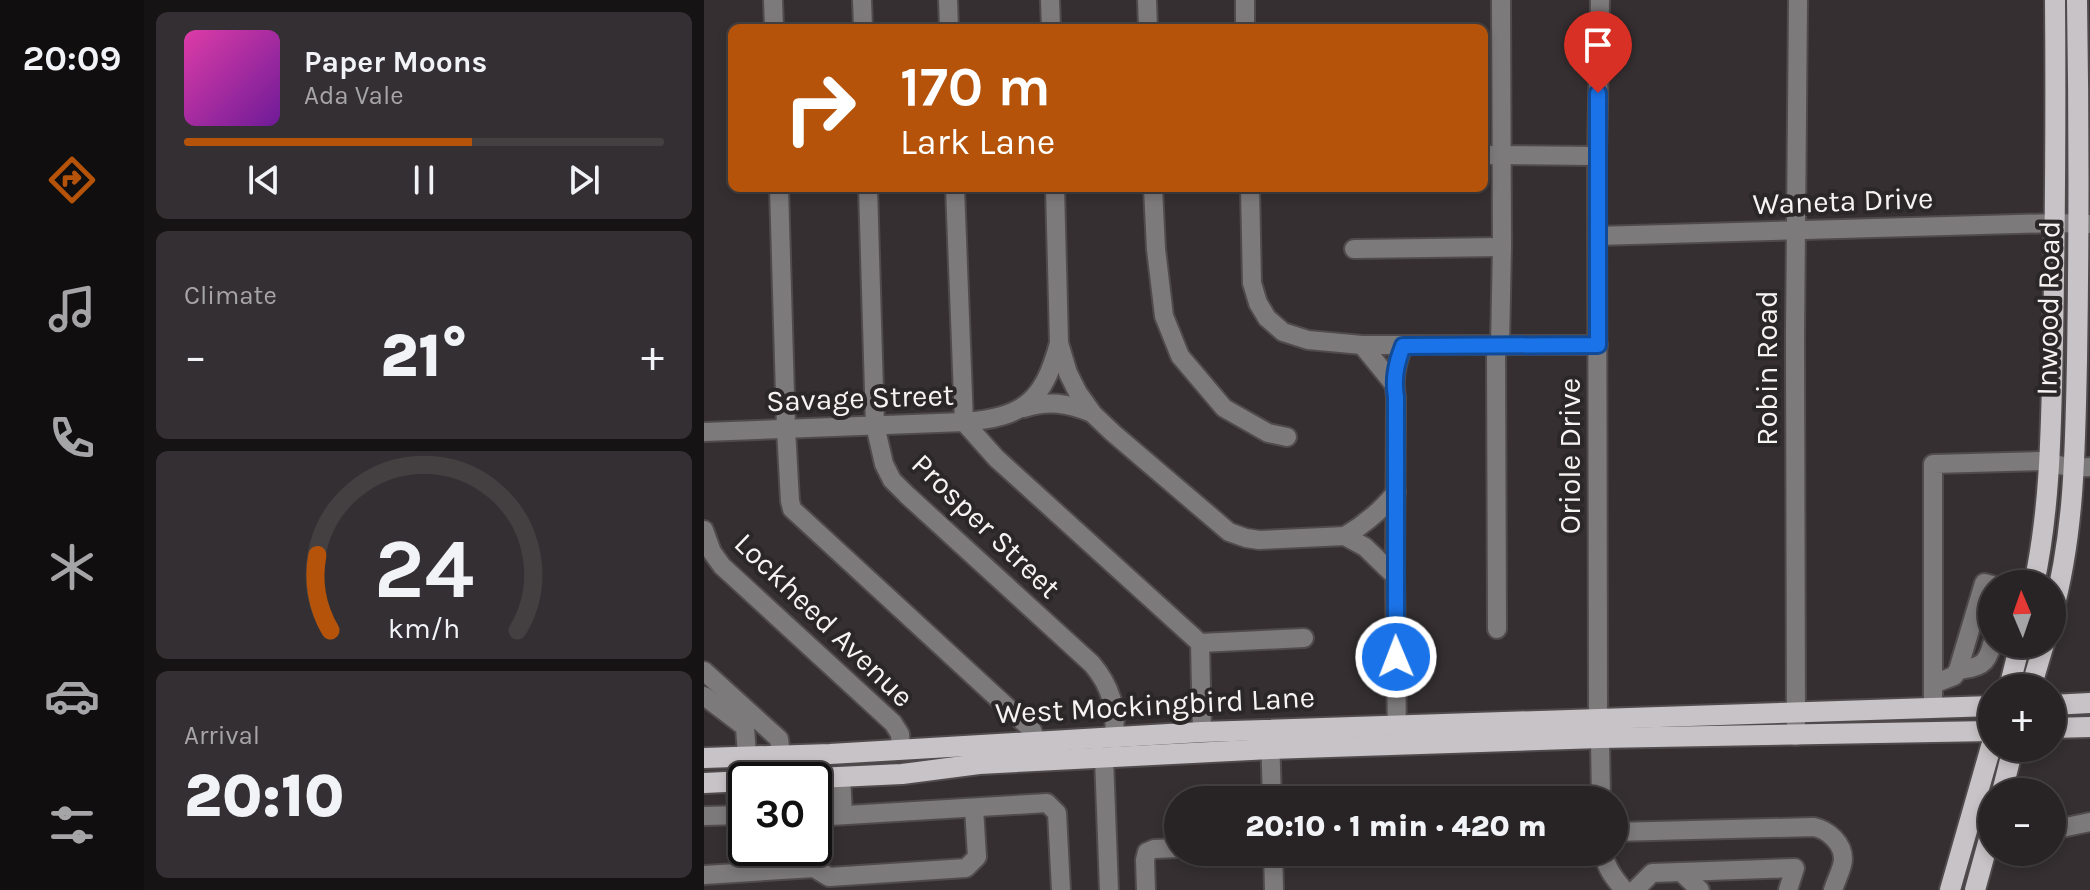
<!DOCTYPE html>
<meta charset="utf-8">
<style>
:root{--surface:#282325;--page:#342f32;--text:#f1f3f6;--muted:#a5a4a7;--line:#444042;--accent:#b45309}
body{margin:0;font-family:Karla,sans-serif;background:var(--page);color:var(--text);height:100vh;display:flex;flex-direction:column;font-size:30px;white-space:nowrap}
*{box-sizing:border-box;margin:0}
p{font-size:26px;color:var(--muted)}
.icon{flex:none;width:44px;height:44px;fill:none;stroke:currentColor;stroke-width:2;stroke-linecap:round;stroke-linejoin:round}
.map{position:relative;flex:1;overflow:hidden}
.details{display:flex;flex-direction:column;gap:12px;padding:12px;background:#161314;width:560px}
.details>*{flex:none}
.banner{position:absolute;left:24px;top:24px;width:760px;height:168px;border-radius:12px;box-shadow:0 4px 12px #0003,0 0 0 2px var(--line);background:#b45309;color:#fff;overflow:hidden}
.needle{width:52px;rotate:358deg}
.fabs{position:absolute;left:1274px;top:570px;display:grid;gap:16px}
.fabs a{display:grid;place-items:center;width:88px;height:88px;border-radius:50%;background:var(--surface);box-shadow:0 4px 12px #0003,0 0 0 2px var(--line);font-size:40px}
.speed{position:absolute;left:24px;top:762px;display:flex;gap:16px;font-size:40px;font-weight:700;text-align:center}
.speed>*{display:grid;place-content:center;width:104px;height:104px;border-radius:50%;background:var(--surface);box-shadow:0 4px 12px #0003,0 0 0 2px var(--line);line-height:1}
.speed .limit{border:4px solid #111;border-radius:12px;background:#fff;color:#111}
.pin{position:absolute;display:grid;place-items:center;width:68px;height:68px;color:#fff;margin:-82px -34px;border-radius:50% 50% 50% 0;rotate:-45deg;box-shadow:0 0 8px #0007}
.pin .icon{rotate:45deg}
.me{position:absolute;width:88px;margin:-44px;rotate:359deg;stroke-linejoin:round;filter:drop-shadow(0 0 6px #0008)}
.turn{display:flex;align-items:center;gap:28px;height:168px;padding:0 40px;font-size:36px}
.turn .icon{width:104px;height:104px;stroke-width:2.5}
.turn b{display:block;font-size:56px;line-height:68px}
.big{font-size:60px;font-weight:800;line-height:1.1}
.details .tile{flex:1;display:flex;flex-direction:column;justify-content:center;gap:12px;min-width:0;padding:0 28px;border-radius:12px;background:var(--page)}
.details .dial{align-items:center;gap:0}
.dial svg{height:208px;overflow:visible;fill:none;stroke:var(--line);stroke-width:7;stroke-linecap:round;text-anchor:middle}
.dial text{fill:var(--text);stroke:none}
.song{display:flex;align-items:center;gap:24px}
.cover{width:96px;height:96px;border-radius:12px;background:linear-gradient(135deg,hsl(320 70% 55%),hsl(280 70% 35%))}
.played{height:8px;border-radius:4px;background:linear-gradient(90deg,var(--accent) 60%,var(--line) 60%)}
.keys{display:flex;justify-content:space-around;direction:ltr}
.heat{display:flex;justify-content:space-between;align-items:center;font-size:44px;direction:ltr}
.trip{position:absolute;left:460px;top:786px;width:464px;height:80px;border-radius:40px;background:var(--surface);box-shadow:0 4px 12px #0003,0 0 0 2px var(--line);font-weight:800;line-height:80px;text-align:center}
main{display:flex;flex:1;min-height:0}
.tab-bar{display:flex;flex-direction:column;width:144px;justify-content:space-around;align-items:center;background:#100e0f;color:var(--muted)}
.tab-bar .icon{width:56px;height:56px}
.tab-bar .selected{color:var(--accent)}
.tab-bar b{font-size:36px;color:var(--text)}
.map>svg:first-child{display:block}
</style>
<main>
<nav class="tab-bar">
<b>20:09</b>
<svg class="icon selected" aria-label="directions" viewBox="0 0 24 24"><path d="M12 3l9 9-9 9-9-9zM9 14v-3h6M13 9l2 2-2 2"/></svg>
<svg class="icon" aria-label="music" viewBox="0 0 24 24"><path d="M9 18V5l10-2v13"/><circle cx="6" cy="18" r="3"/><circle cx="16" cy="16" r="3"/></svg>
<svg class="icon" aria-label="phone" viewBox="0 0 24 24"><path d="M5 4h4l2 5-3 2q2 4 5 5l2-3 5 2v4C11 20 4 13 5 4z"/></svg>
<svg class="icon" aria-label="climate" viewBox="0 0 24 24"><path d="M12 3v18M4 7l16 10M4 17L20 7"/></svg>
<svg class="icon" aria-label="car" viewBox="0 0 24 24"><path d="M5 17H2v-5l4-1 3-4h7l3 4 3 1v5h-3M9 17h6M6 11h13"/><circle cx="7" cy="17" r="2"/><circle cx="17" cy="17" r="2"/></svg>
<svg class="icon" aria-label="filters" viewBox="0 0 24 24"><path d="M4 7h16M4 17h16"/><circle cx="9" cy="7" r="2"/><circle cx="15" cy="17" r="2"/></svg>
</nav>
<section class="details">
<div class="tile">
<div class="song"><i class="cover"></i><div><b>Paper Moons</b><p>Ada Vale</p></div></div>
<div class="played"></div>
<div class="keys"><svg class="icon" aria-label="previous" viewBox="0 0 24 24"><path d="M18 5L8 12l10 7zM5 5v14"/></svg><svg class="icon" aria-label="pause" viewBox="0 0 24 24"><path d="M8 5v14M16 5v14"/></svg><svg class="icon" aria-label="next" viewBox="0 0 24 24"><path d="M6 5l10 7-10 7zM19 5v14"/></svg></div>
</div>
<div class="tile"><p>Climate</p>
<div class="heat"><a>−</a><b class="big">21°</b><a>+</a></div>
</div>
<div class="tile dial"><svg viewBox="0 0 100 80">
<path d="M14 69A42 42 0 1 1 86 69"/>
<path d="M14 69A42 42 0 0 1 9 40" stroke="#b45309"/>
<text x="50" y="56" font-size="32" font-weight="700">24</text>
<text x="50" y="72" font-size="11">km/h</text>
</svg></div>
<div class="tile"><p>Arrival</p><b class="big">20:10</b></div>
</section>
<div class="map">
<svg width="1386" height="890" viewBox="0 0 1386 890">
<rect width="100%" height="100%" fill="#352f31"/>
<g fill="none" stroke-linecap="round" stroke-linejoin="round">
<defs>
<g id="minor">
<polyline points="69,0 70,28"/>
<polyline points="158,0 159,28"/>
<polyline points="244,0 245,28"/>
<polyline points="346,0 347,28"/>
<polyline points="443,0 444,28"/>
<polyline points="541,0 541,28"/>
<polyline points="780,155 893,156"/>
<polyline points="75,188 82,429 86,501 88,509 328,730 332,741"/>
<path d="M164,188L171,425L180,464L188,480L203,495L388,664C405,684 415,710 409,736"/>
<polyline points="251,188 260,422 292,458 496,643 498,732"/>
<polyline points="351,188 355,343 364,373 374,393 389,414 409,433 525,532 542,538 555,540 641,536 661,547 691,576"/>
<polyline points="449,188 452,249 460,316 476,356 520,408 564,433 583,437"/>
<polyline points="546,188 548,283 554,303 563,318 579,332 604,340 658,345 894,345"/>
<polyline points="893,236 1351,223 1386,224"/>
<polyline points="650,249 798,247"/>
<polyline points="658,345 689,383"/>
<path d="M320,408C344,400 364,403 388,413"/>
<path d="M0,432L260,422C320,417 339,402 355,343"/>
<polyline points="0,530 8,552 18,566 189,723 196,734 197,749"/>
<path d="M641,536C661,524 677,511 692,492"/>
<polyline points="793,629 792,355 796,345 798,247 797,0"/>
<polyline points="496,643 600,638"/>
<path d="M1254,670C1275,667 1283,666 1288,644"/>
<polyline points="0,671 75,739 77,755"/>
<polyline points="1229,684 1250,676 1254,670 1280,583 1288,585"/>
<polyline points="0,696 41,727 43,756"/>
<polyline points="1229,707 1229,464 1335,461 1370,468 1386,467"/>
<polyline points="894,720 893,156 896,0"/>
<polyline points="566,735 568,800"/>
<polyline points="1092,736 1091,337 1094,0"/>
<path d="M693,738L691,576L692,397C689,379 692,364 699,346"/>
<polyline points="896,738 897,800"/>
<polyline points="400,758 405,890"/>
<polyline points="137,777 139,815"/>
<polyline points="121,778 122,816"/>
<polyline points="32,782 33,815"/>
<polyline points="0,816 42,815"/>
<polyline points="110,817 343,803 353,813 357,890"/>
<polyline points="1348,830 1386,822"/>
<path d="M910,832L1110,827C1124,830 1139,843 1139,859C1139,868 1132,880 1129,890"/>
<polyline points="569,852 570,890"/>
<path d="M899,852C902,868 910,878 920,890"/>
<polyline points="977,872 996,890"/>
<polyline points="0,875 110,868 125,877 262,868 273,857 270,808"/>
<polyline points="442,890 441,860 443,852 450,849 474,848"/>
<polyline points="931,890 948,873 1091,868 1084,890"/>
</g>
<g id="major">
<path d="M1330,584C1347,504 1347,423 1349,341C1351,228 1352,114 1351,0"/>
<path d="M1348,615C1371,532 1371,447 1373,361C1375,240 1375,120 1373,0"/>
<polyline points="1305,688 1316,644"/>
<polyline points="1327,688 1340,644"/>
<polyline points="1348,705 1386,703"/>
<polyline points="1348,728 1386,727"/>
<polyline points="0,758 126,754 498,732 1288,706"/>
<polyline points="70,780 198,774 275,764 566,749 896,738 1288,731"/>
<polyline points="0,783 42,781"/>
<polyline points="1298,792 1309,748"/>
<polyline points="1246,890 1288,743"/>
<polyline points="1271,890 1288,828"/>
</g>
</defs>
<!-- minor casing -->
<use href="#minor" stroke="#504a4c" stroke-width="22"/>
<!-- major casing -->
<use href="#major" stroke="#504a4c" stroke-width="24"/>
<!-- minor -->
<use href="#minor" stroke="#7d7a7c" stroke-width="18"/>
<!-- major -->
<use href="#major" stroke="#c8c3c6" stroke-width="20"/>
</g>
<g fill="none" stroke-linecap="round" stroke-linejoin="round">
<defs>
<path id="route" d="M692,657V397C689,379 692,364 699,346L894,345V93"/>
</defs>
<!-- route casing -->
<use href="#route" stroke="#114b97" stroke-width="20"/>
<!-- route -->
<use href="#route" stroke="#1a73e8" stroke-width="14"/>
</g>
<g text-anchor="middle" stroke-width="8" stroke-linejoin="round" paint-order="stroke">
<!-- street labels -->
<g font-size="30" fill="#f6f3f3" stroke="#2b2627">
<text transform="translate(1139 201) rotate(-2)" y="10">Waneta Drive</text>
<text transform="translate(1344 308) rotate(-89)" y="10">Inwood Road</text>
<text transform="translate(1063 368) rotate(-90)" y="10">Robin Road</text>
<text transform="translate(156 398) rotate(-2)" y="10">Savage Street</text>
<text transform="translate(866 456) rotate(-90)" y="10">Oriole Drive</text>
<text transform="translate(282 526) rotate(44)" y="10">Prosper Street</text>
<text transform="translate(120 620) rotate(44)" y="10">Lockheed Avenue</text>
<text transform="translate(451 705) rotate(-3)" y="10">West Mockingbird Lane</text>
</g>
</g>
</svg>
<div class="fabs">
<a><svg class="needle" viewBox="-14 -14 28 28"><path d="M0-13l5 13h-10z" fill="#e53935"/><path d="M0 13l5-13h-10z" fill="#a5a4a7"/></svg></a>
<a>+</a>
<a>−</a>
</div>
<div class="speed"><div class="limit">30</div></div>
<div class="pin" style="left:894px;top:93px;background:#d93025"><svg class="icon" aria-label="arrive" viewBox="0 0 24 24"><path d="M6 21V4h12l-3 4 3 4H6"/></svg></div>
<svg class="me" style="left:692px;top:657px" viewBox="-20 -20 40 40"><circle r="17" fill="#1a73e8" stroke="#fff" stroke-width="3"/><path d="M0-11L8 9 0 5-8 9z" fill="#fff"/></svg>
<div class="trip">20:10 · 1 min · 420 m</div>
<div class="banner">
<div class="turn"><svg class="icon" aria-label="right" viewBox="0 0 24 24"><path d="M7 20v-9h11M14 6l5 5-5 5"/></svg><div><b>170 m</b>Lark Lane</div></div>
</div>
</div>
</main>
